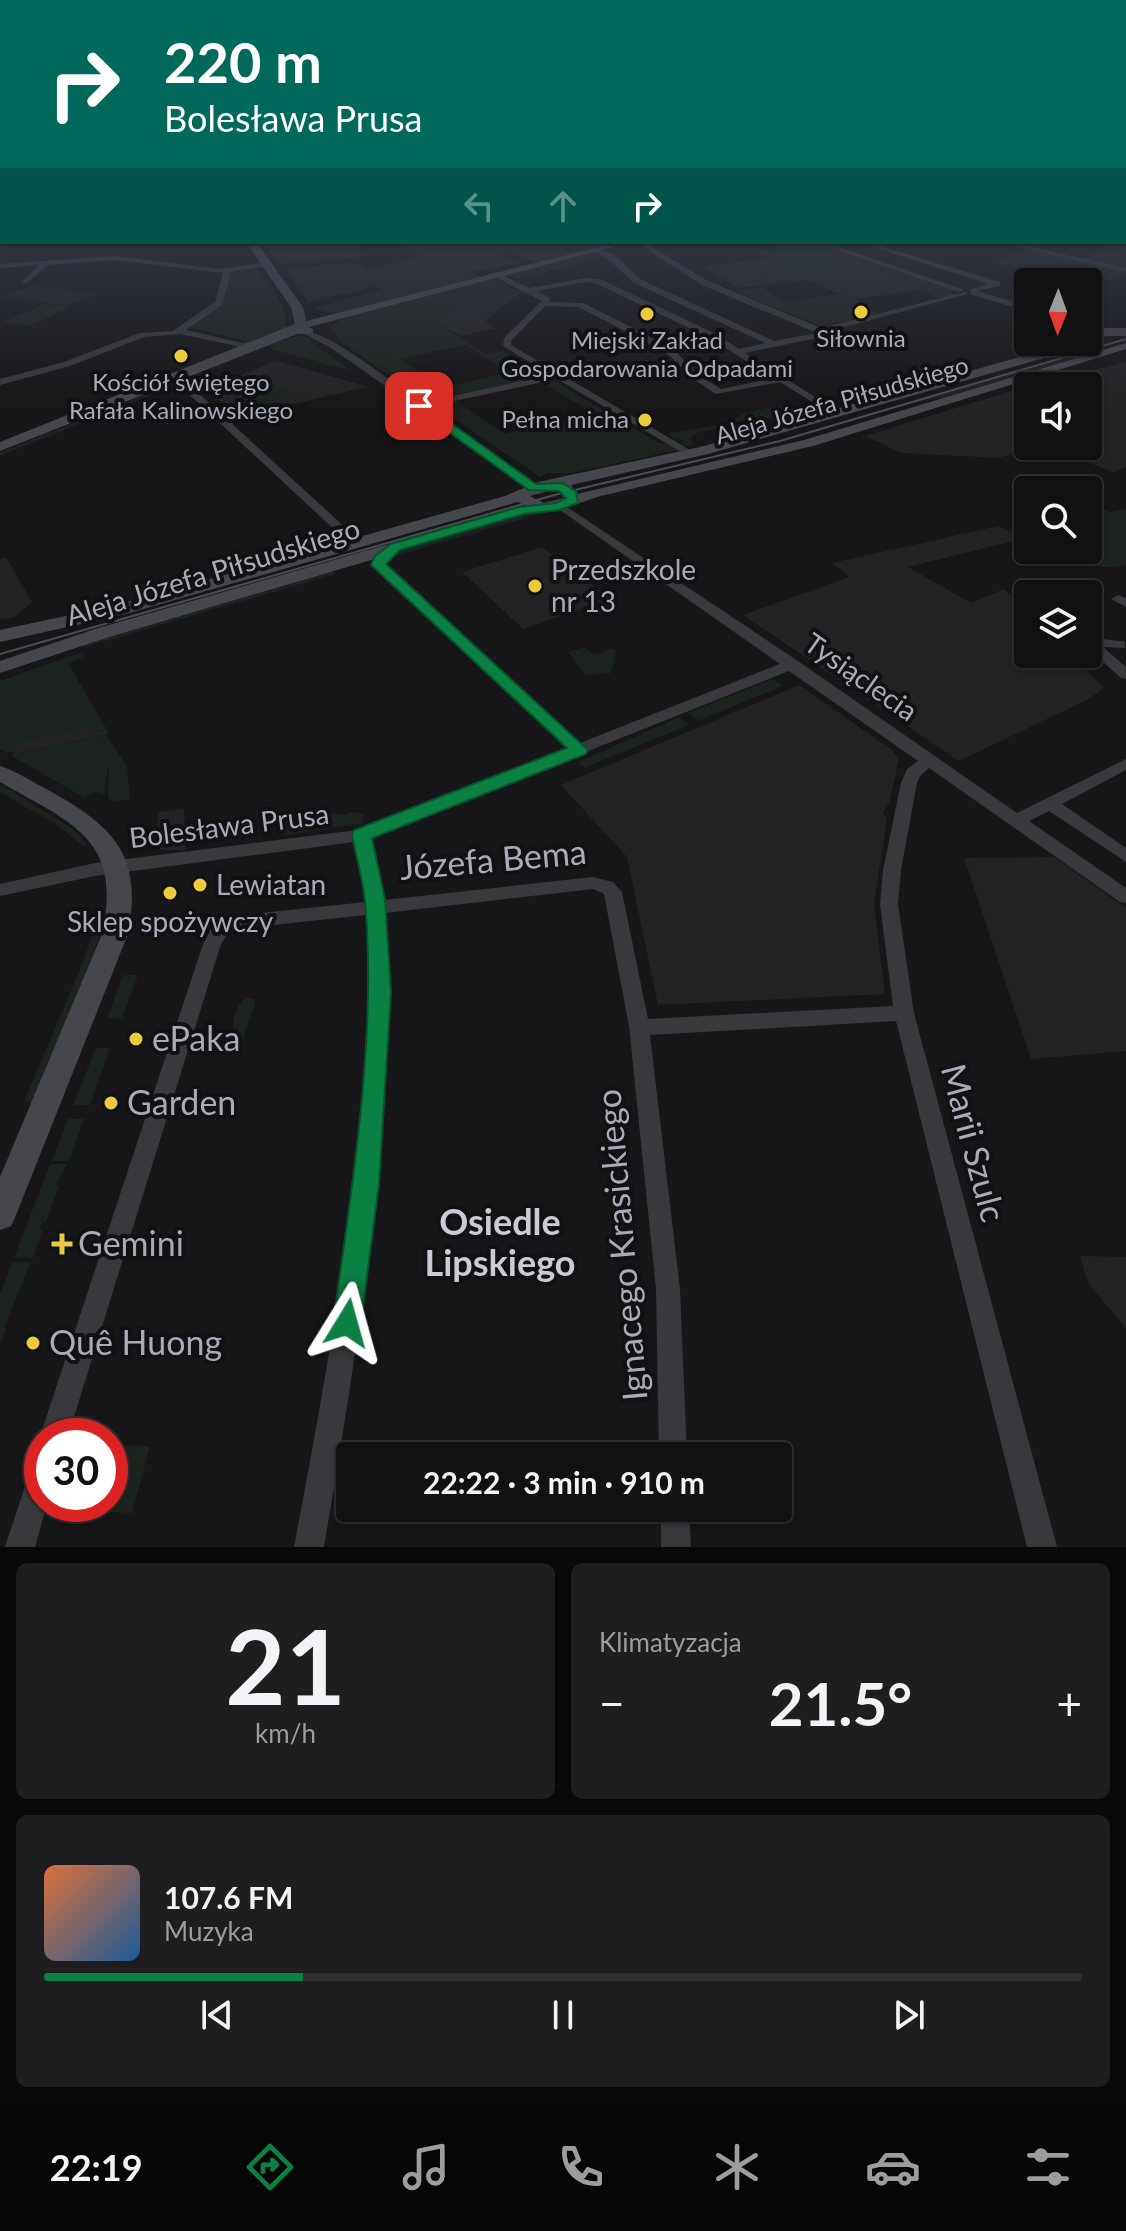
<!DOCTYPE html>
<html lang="pl">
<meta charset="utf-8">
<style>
:root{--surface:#111012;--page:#1e1e20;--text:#f1f3f6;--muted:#9c9d9f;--line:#303032;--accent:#0b8043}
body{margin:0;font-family:Lato,sans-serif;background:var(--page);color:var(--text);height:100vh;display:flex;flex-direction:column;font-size:30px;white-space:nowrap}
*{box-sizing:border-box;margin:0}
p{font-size:26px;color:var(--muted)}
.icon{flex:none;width:44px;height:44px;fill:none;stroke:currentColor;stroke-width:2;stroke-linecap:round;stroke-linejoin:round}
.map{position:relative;height:1547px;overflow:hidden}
.drawer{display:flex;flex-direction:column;gap:16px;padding:16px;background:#09090a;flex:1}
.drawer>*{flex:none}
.hud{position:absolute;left:0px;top:0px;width:1126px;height:244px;box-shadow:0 2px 6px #0004,0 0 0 2px var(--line);background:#00695c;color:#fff;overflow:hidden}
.needle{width:52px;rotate:181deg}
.tools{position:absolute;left:1014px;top:268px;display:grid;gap:16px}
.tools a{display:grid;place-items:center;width:88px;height:88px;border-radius:8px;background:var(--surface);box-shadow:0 2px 6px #0004,0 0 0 2px var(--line);font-size:40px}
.speed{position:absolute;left:24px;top:1418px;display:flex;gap:16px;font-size:40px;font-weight:700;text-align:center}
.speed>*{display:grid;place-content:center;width:104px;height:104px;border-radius:50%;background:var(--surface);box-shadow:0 2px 6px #0004,0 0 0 2px var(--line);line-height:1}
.speed .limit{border:12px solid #d22;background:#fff;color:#111}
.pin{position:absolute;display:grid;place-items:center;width:68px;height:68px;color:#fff;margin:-34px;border-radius:16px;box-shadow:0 4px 12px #0006}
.me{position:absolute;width:88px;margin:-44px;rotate:8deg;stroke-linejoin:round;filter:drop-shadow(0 0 6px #0008)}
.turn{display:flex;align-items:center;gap:28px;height:168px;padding:0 32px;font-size:36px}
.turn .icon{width:104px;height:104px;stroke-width:2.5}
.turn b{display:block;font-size:56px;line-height:68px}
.lanes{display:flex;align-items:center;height:76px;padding:0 32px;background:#0003;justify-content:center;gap:40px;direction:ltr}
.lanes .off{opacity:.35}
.big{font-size:60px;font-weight:700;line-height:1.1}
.drawer .widget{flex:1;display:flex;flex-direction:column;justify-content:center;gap:12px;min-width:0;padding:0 28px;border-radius:12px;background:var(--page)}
.drawer .dial{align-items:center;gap:0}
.dial b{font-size:104px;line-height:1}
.song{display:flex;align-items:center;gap:24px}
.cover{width:96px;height:96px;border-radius:12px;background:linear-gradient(135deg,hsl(20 70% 55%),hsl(210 70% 35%))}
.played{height:8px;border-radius:4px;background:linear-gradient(90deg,var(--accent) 25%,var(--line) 25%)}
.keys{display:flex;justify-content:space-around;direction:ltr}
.heat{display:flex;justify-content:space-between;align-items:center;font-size:44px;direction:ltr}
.drawer .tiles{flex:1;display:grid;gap:16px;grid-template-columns:1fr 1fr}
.widget:last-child{grid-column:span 2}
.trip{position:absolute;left:336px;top:1442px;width:456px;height:80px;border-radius:8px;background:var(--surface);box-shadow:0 2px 6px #0004,0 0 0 2px var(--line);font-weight:700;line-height:80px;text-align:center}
.tab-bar{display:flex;height:128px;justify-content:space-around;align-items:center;background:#070607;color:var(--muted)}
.tab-bar .icon{width:56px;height:56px}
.tab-bar .on{color:var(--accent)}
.tab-bar b{font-size:36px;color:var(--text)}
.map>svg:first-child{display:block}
</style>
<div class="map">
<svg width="1126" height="1547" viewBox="0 0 1126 1547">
<rect width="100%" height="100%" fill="#171618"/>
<!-- built -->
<g fill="#232325">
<polygon points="1124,193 1126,268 1082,259 1111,245 1101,242 1124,242"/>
<polygon points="262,242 354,242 362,256 280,264"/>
<polygon points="432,242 618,242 537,262 507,252 498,254 523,263 472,271 479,277 338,313 313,309 382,289 373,285 364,290 308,302 285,268 344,263 364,265 367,270 421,256 403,248"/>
<polygon points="1027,249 1126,271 1126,276 1106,281 1077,273 1061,277 993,262"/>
<polygon points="755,250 759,250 790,266 855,258 921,290 854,299 805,280 738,288 702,267 767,258"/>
<polygon points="481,290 522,294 514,297 485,321 496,328 461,336 428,318"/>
<polygon points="277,361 369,387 238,416 205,389"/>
<polygon points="1126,362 1126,467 1113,472 1044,446 998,458 902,453 864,436 1028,386 1028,446 1088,446 1088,386 1029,386"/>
<polygon points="999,526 1022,539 908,567 971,603 1004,589 1028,613 1028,654 1070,654 1104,688 1089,699 959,761 743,615 850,577 832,563"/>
<polygon points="542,547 611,599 523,629 462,572"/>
<polygon points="6,557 32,602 15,617 0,620 0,559"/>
<polygon points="799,685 892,750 899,759 889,803 883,813 887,819 874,903 885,994 658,1005 627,857 561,785"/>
<polygon points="103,723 109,734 15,754 5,745"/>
<polygon points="184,808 186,850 161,850 157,846 158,812"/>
<polygon points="1054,857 1126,908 1126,1051 1031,1059 964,858"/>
<polygon points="1080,1256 1126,1257 1126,1328 1088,1283"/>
</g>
<!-- green -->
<g fill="#1d231f" fill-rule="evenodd">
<polygon points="786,242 811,242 949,288 954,295 940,299 860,260 790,266 759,250 777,248 773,245"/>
<polygon points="594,252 606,257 578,262 576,267 523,276 518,280 507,274 533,268 542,269 540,266"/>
<polygon points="257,267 283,307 287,328 290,326 289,315 292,315 290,327 247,345 242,344 245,341 189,327 224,301 229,274"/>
<path d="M494,277L510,288L524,292L515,294L481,290L429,318L486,354L503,351L661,444L667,443L678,450L571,473H549L540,477L342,343L349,342L341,341L329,327L347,317ZM465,345L511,372L445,387L399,359ZM541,382L593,413L505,434L455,400Z"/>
<polygon points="33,285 97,294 68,306 3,297"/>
<polygon points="761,287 785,302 845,293 879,314 821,326 735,291"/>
<polygon points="45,304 69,308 28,326 3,322"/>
<polygon points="303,336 316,340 310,341 351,371 272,349 277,344 269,346 282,340 289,341 285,339"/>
<polygon points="1101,347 1105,349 945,397 914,403"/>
<polygon points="179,384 0,456 0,452 169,385"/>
<polygon points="284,388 296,397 245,408 234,399"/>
<polygon points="786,404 797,412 697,433 689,438 696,444 688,447 681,443 685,441 671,437 668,433 726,424 744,413"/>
<path d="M1088,503L1110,512L1126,508V564C1101,573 1085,561 1063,550H1088Z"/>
<polygon points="550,511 384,559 398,549 408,549 527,512"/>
<polygon points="332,569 335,574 85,647 80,643 292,584"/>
<polygon points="584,647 594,655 613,648 616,651 611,673 586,675 568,652"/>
<polygon points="82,652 85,657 68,663 107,730 92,733 91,728 84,728 15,743 16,751 6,753 0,749 0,681"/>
<polygon points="773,679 783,686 698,721 688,713"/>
<polygon points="679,717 689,725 584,768 578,762"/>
<polygon points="106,735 127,766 130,799 115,802 108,798 109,764 104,794 95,792 85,798 10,755"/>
<polygon points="0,784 73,829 87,844 83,846 57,825 0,792"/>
<polygon points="315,810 345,815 351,812 366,814 361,819 364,823 281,836 283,824 304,828"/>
<polygon points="102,905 100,933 93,957 33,1102 24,1102 83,962"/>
<polygon points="123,975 138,975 122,1018 107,1018"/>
<path d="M246,997L255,999C255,1012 244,1025 244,1040L235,1043C230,1029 234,1006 246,997Z"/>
<polygon points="96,1048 110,1048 90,1105 73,1105"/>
<polygon points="68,1119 84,1119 69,1161 52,1161"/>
<polygon points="50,1164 67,1164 56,1185 59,1186 46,1222 42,1222 40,1229 43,1229 33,1258 14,1258"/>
<polygon points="12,1262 31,1262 4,1328 6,1329 0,1346 0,1294"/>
<polygon points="110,1446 150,1446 132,1513 79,1512 81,1504 110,1504"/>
<polygon points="455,1447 544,1449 544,1456 454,1456"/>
<polygon points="449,1508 542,1508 542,1516 449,1513"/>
</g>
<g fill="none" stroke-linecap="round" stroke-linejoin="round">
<!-- street -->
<g fill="#38383d" fill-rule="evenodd">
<path d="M636,242H644L708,281L821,328L964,292L968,294L826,332V336L745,353L836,410V414L833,415L780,382L716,394L693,379L670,356L637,337L578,307L545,306L511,341V345L697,454L688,456L557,379L427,407L538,485L540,487L534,490L331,348L301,332C320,324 401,389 421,403L550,375L503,346L504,338L542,301L493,276L496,272L529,288L586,278L600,279L716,334L739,349L765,343L634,283L607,258L594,252L597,248L613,254L640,279L774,341L817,333L702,285ZM586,282L595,283L710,338L773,378L721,389L699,375L676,352L643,333L583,303L550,302V298L536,291Z"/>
<polygon points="814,242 824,242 965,290 958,292"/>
<polygon points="857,242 867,242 1000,282 1000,286 977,291 1028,306 1028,311 972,295 969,290 988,284"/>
<polygon points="997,242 1009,242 1126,268 1126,272"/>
<polygon points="114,256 219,269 270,262 267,266 231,272 222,305 186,330 259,347 255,350 180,334 144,337 70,366 0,385 0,379 64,362 140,333 173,331 215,302 223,273 114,260 48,265 26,284 22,282 39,265 0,268 0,264"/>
<polygon points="1088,326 1103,331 1104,333 1100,336 1088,332"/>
<polygon points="170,377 185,381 347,529 352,539 345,549 337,549 335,546 340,539 338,533 179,385 170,381"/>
<path d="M561,503L798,661L1017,813L1126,759V770L1062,804L1126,848V862L1049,811L1029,821L1126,888V903L1120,902L929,768L920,776L917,783L901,870L898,904L914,1013L1057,1547H1027L896,1021L650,1035L680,1289L687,1456H659L656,1289L629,1026L604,894L593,889L385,913C393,988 387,1062 381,1137C369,1275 347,1411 324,1547H294C320,1410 345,1272 359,1133C366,1060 373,988 367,915L236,929L228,933L221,944L68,1436H42V1440L40,1436L203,944L214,923L233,916L366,902L354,842L95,876L0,896V884L95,863L357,830L568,748L377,571L374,559L396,543L402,547L386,560L387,567L580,743L780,664L557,508V504ZM789,671L918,761L907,769L901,783L883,870L880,904L893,1006L648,1019L622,892L613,882L593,877L384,900L370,838Z"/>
<polygon points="1118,595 1126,598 1126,607 1111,599"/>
<path d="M1088,637C1100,640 1112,639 1125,642V648L1103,647L1126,667V679L1121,678L1088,648Z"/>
<polygon points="42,1461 42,1504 47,1504 35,1547 5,1547 32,1465"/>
<polygon points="661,1508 689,1508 691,1547 661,1547"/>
</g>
<!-- secondary -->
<g fill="#46464d" fill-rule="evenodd">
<polygon points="246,242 256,242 303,307 306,321 617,242 633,242 309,327 313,329 313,333 297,334 0,451 0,442 295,324 291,307"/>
<path d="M1126,328V336H1105L1090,345L708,454L571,485L577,494L804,440L1126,343V349L813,446L597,497L560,510L535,511L518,502L126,614L0,642V630L117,605L505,496L538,482L700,447L1073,342H1088V336L1103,328ZM556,489L564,498L544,503L530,496Z"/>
<polygon points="389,544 397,549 395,553 109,637 0,673 0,661 95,629"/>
<path d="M0,766C17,771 34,783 50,791C115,827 143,857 128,934L16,1215L11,1226L0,1230V1177L102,934C123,839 73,824 0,782Z"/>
</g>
<!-- tram -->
<polyline stroke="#4b4b52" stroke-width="2" points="0,654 558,494 780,441 1126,339"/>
</g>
<!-- sky -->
<linearGradient id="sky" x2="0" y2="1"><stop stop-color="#0d0c0d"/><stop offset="0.47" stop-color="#363c48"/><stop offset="1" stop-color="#363c48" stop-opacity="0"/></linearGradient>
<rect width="1126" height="410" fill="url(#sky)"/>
<!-- route -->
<path fill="#0b8043" stroke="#07532c" stroke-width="2" d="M415,403H423L536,484L562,483L576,491L578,503L559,510L524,514L400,550L386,564L588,750L586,754L372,838L385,899L391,992L379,1184L361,1323L357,1333L347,1337L337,1333L333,1323C352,1187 377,1038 365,901C363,879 356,857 352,835L354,830L567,748L371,565L375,556L391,544L519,507L556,503L566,498L559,491L529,490L415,408Z"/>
<!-- markers -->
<g fill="#ebcb3b" stroke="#121113" stroke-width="3">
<circle cx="861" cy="312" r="8"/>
<circle cx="647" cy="314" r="8"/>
<circle cx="181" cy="356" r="8"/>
<circle cx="645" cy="420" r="8"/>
<circle cx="535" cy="586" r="8"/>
<circle cx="200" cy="885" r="8"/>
<circle cx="170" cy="893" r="8"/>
<circle cx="136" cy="1039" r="8"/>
<circle cx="111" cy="1103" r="8"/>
<path d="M58 1232h8v8h8v8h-8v8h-8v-8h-8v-8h8z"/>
<circle cx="33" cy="1343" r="8"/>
</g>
<g text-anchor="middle" stroke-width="8" stroke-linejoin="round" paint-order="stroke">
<!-- far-poi labels -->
<g font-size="24" fill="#a9abb8" stroke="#121113">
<text x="861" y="347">Siłownia</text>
<text x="647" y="349">Miejski Zakład<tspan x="647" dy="28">Gospodarowania Odpadami</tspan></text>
<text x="181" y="391">Kościół świętego<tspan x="181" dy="28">Rafała Kalinowskiego</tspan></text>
<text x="629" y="428" text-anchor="end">Pełna micha</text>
</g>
<!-- far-street labels -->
<g font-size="24" fill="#a9abb8" stroke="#121113">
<text transform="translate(842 401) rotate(-16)" y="8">Aleja Józefa Piłsudskiego</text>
</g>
<!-- poi labels -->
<g font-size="28" fill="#a9abb8" stroke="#121113" text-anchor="start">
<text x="551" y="580">Przedszkole<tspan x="551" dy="32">nr 13</tspan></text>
<text x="216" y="895">Lewiatan</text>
<text x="170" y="932" text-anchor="middle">Sklep spożywczy</text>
</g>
<!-- street labels -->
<g font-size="28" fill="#a9abb8" stroke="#121113">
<text transform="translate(213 572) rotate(-17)" y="10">Aleja Józefa Piłsudskiego</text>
<text transform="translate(861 677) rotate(35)" y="10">Tysiąclecia</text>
<text transform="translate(229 826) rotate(-7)" y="10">Bolesława Prusa</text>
</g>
<!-- near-street labels -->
<g font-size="34" fill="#a9abb8" stroke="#121113">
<text transform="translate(493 860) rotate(-5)" y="12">Józefa Bema</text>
<text transform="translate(973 1143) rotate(75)" y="12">Marii Szulc</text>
<text transform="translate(622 1245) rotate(-95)" y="12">Ignacego Krasickiego</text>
</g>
<!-- near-poi labels -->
<g font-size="34" fill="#a9abb8" stroke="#121113" text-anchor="start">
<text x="152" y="1051">ePaka</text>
<text x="127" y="1115">Garden</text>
<text x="78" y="1256">Gemini</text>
<text x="49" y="1355">Quê Huong</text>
</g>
<!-- near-neighbourhood labels -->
<g font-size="36" font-weight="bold" fill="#cacbd4" stroke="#121113">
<text x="500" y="1235">Osiedle<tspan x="500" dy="41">Lipskiego</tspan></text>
</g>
</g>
</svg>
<div class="tools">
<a><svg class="needle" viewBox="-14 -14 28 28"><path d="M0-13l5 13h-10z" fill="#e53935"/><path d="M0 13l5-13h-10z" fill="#9c9d9f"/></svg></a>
<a><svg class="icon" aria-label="sound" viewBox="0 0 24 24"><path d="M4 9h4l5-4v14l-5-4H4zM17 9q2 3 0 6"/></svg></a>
<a><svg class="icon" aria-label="search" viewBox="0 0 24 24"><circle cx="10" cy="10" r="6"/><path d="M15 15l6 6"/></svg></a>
<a><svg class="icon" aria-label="layers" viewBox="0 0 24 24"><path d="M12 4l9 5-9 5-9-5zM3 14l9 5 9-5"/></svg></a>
</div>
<div class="speed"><div class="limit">30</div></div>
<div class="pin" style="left:419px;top:406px;background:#d93025"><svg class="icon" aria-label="arrive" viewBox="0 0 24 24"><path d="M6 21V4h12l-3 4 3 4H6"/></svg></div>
<svg class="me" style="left:347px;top:1323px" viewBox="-20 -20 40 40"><path d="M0-17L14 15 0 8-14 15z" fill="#0b8043" stroke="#fff" stroke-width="4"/></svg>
<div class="trip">22:22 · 3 min · 910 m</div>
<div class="hud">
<div class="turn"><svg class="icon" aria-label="right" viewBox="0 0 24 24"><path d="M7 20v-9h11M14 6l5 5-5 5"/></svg><div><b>220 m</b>Bolesława Prusa</div></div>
<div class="lanes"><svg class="icon off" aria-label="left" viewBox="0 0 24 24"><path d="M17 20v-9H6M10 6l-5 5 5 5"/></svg><svg class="icon off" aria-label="ahead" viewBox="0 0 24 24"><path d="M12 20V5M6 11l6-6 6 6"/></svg><svg class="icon" aria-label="right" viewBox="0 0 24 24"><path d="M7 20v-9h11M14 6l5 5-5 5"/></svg></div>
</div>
</div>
<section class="drawer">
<div class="tiles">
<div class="widget dial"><b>21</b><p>km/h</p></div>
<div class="widget"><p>Klimatyzacja</p>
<div class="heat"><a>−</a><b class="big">21.5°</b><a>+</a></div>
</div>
<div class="widget">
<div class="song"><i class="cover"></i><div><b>107.6 FM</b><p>Muzyka</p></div></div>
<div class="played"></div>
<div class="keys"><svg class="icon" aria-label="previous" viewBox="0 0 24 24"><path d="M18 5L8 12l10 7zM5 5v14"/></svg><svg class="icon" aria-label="pause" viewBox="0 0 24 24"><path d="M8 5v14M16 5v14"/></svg><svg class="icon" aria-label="next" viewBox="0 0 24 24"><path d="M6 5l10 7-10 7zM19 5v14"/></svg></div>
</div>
</div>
</section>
<nav class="tab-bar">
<b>22:19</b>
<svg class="icon on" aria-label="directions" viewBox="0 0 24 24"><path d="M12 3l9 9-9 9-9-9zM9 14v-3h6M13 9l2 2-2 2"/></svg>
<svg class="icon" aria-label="music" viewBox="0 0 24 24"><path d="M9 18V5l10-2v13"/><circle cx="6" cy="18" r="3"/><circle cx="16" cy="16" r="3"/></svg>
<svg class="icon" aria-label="phone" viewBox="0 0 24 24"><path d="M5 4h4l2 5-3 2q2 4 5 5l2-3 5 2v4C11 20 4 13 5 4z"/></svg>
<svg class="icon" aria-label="climate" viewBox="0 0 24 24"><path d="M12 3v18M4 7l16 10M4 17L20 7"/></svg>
<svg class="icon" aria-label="car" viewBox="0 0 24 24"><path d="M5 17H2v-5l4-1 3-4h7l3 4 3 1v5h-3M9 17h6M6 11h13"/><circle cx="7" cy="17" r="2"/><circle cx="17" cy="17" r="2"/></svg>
<svg class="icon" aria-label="filters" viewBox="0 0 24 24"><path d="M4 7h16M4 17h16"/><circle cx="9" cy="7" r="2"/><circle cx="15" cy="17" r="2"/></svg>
</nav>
